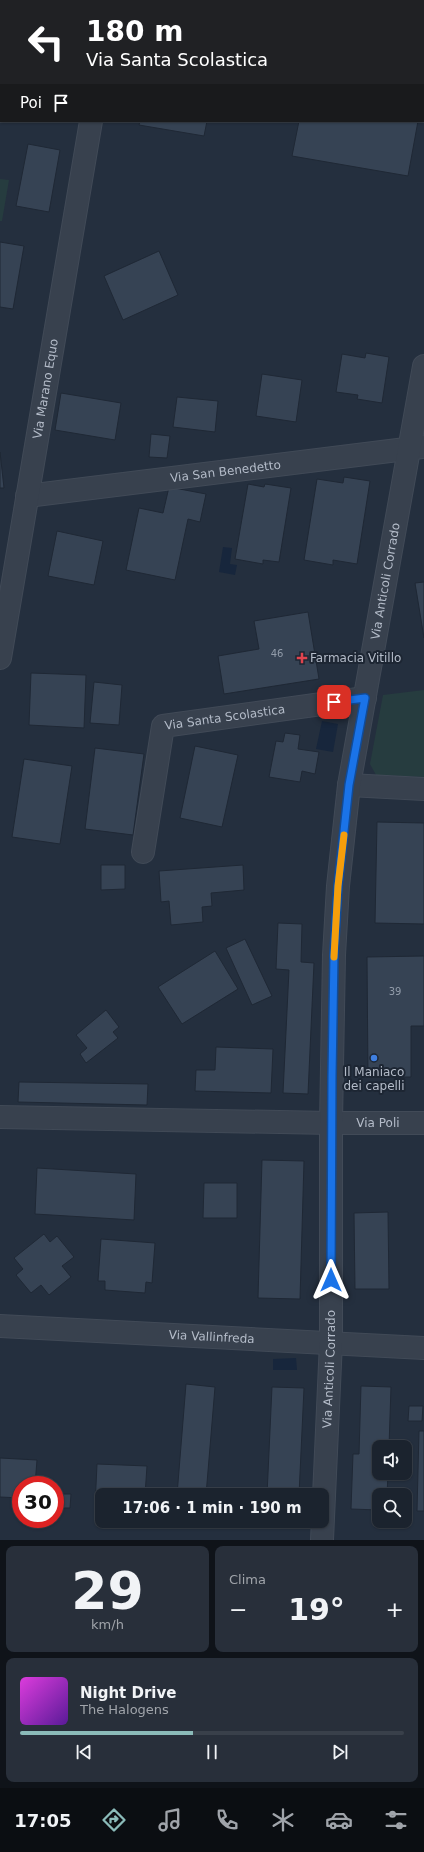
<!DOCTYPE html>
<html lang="it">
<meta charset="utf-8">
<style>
:root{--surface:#1b232e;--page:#282f3a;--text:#f1f3f6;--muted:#a0a4aa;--line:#39404a;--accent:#8bbbb9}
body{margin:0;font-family:"DejaVu Sans",sans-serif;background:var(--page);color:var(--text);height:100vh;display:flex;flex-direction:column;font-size:15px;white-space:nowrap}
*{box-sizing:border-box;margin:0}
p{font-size:13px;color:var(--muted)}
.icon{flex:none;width:22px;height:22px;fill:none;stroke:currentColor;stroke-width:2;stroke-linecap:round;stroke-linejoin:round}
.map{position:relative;height:1540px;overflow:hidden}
.drawer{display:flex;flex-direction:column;gap:6px;padding:6px;background:#0f1319;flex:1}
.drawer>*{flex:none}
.guide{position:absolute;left:0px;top:0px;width:424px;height:122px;box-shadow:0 1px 3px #0004,0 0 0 1px var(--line);background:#202124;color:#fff;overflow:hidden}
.tools{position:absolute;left:372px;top:1440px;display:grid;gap:8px}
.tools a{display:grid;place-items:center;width:40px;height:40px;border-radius:8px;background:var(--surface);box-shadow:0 1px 3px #0004,0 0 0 1px var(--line);font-size:20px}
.speed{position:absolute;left:12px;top:1476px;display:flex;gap:8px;font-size:20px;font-weight:700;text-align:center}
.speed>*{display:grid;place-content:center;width:52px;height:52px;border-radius:50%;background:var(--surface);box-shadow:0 1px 3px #0004,0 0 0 1px var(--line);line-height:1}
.speed .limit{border:6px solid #d22;background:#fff;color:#111}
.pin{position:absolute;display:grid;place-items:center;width:34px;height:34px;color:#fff;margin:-17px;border-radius:8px;box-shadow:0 2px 6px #0006}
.me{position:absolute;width:44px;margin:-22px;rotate:0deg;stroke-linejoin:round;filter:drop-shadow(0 0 3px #0008)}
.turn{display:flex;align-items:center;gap:14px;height:84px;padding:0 20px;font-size:18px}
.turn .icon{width:52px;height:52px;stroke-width:2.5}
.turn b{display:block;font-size:28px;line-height:34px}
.then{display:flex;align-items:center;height:38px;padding:0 20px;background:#0003;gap:8px;font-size:15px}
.big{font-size:30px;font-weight:800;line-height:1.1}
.drawer .widget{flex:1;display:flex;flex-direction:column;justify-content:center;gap:6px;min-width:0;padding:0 14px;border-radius:8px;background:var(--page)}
.drawer .dial{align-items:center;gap:0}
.dial b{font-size:52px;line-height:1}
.song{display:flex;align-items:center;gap:12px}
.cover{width:48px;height:48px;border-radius:6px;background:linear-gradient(135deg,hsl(300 70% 55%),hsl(270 70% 35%))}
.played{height:4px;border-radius:2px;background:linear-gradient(90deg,var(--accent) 45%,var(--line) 45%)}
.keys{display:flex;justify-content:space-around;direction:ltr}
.heat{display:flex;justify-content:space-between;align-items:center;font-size:22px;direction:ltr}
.drawer .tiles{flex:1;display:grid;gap:6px;grid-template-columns:1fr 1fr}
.widget:last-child{grid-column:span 2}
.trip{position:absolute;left:95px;top:1488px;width:234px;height:40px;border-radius:8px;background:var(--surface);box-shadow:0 1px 3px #0004,0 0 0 1px var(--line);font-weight:800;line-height:40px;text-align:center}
.tabs{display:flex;height:64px;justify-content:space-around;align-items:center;background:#0b0e12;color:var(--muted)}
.tabs .icon{width:28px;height:28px}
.tabs .on{color:var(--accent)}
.tabs b{font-size:18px;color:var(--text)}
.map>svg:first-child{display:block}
</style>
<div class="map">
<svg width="424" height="1540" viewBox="0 0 424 1540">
<rect width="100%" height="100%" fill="#242f3e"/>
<!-- green -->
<g fill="#263c3f">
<polygon points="0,179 9,180 2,221 0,221"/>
<polygon points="424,690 424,777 376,775 370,764 383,695"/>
</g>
<!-- water -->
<g fill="#17263c">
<polygon points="223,547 232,548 230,564 237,565 235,575 219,572"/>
<polygon points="322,721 338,724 333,752 316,749"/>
<polygon points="296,1358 297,1370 273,1370 273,1359"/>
</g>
<!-- building -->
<g fill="#364354" stroke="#1f2835">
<polygon points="0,0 58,0 1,1 1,3"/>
<rect x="0" y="63" width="1" height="42"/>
<polygon points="140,121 207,121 204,136 139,125"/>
<polygon points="299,121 418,121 408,176 292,156"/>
<polygon points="28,144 60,150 49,212 16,206"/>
<polygon points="0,242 24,246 13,309 0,307"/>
<polygon points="159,251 178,295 123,320 104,276"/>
<polygon points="366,353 389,357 382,403 357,399 358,395 336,392 342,354 365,358"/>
<polygon points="262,374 302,380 296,422 256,416"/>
<polygon points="61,393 121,403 115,440 55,430"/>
<polygon points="177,397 218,401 215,432 173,427"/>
<polygon points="151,434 170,436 167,458 149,457"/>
<polygon points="0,452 4,488 0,488"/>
<polygon points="344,477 370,481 357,564 333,560 333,565 304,560 317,479 343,483"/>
<polygon points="248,484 264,487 265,484 291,488 279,562 263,560 263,564 235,559"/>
<polygon points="169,487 206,494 200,522 188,519 175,580 126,570 139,508 163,513"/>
<polygon points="57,531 103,541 94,585 48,576"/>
<polygon points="424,582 424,638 415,583"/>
<polygon points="308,612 319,679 224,694 218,656 259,649 254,621"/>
<polygon points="31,673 86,675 84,728 29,725"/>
<polygon points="94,682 122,685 119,725 90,723"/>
<polygon points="285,733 300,735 298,749 319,752 315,774 302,771 300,782 269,777 276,741 283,742"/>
<polygon points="195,746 238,755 222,827 180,818"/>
<polygon points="95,748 144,754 133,835 85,829"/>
<polygon points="24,759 72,766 60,844 12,837"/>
<polygon points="377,822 424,823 424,924 375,923"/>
<polygon points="101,865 125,865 125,889 101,890"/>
<polygon points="243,865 244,890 211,893 212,906 202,907 203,922 171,925 169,901 161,902 159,871"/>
<polygon points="278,923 302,924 301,962 314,963 308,1094 283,1093 289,970 276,969"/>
<polygon points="245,939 272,996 252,1005 226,948"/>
<polygon points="215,951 238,989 182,1024 158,987"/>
<polygon points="424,956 424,1026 411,1026 411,1077 368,1077 367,957"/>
<polygon points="106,1010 119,1027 113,1032 118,1038 86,1063 80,1054 87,1048 76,1035"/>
<polygon points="216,1047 273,1049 271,1093 195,1091 196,1070 215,1070"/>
<polygon points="19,1082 148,1084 147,1105 18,1102"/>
<polygon points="262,1160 304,1161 300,1299 258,1298"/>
<polygon points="37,1168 136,1174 134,1220 35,1214"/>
<polygon points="204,1183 237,1183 237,1218 203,1218"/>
<polygon points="388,1212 389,1289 355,1289 354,1213"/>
<polygon points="44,1234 50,1242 57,1236 74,1257 62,1266 71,1277 49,1295 41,1285 31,1293 16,1275 23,1269 14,1258"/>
<polygon points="101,1239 155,1243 152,1283 146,1282 145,1293 105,1290 105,1281 98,1281"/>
<polygon points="186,1384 215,1387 206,1495 177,1495"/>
<polygon points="361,1386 391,1387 389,1447 379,1447 379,1473 388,1473 387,1495 379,1495 379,1510 351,1509 353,1454 359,1454"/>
<polygon points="272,1387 304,1388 299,1495 267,1495"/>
<polygon points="409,1406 423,1406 422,1421 408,1421"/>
<polygon points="419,1431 424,1431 424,1511 417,1511"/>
<polygon points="0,1458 37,1460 35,1485 21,1485 21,1498 0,1497"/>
<polygon points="97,1464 147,1466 145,1495 102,1495 102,1507 95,1507"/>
<polygon points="55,1494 71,1494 70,1508 55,1508"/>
</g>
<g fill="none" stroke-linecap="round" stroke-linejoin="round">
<defs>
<g id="minor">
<polyline points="113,1 113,0"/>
<path id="s1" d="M27,496L422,447"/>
<path id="s2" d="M0,658L91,121"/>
<polyline points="349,785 424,789"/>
<path id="s3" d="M143,852L163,726L365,698"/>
<path id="s4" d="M0,1117L331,1123H424"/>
<path id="s5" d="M0,1326L424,1348"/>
<path id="s6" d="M322,1540L331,1342V1123L334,955L338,886L349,785L424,366"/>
</g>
</defs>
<!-- minor casing -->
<use href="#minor" stroke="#414a57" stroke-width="24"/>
<!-- minor -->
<use href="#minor" stroke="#38414e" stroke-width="22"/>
</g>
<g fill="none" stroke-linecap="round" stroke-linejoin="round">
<defs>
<polyline id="route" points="331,1280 332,1077 334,955 338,886 349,785 365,698 334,702"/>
</defs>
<!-- route casing -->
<use href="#route" stroke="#114b97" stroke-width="10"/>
<!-- route -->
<use href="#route" stroke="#1a73e8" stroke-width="7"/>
<!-- slow -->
<polyline stroke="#f59e0b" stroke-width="7" points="334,957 338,886 344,835"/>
</g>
<!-- markers -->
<path fill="#e0444e" stroke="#1d2633" stroke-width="1.5" d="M300 652h4v4h4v4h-4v4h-4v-4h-4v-4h4z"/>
<circle fill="#3f7fe0" stroke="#1d2633" stroke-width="1.5" cx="374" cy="1058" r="4"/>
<g text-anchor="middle" stroke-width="4" stroke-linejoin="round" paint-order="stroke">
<!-- number labels -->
<g font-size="10" fill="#929caa">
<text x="277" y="657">46</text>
<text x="395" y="995">39</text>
</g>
<!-- street labels -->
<g font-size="12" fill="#b4bcc9" stroke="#1d2633">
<text dy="4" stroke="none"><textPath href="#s2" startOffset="273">Via Marano Equo</textPath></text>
<text dy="4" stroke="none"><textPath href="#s1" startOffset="200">Via San Benedetto</textPath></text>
<text dy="4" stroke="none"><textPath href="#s6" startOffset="963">Via Anticoli Corrado</textPath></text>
<text dy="4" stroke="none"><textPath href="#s3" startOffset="190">Via Santa Scolastica</textPath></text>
<text dy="4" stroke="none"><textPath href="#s4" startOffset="378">Via Poli</textPath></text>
<text dy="4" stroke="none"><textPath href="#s5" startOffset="212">Via Vallinfreda</textPath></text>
<text dy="4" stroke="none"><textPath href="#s6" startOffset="171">Via Anticoli Corrado</textPath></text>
</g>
<!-- poi labels -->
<g font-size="12" fill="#b4bcc9" stroke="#1d2633" text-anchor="start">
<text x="310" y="662">Farmacia Vitillo</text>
<text x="374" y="1076" text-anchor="middle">Il Maniaco<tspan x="374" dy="14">dei capelli</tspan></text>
</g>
</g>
</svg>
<div class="tools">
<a><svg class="icon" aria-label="sound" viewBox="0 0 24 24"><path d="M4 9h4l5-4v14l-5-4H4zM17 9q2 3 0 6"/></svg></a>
<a><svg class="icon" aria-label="search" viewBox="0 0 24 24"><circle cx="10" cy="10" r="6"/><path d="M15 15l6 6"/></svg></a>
</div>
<div class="speed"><div class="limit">30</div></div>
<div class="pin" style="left:334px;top:702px;background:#d93025"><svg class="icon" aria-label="arrive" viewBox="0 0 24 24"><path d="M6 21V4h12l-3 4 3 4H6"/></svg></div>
<svg class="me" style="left:331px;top:1280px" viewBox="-20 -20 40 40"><path d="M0-17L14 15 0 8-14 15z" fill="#1a73e8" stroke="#fff" stroke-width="4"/></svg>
<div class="trip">17:06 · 1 min · 190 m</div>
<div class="guide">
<div class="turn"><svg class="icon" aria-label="left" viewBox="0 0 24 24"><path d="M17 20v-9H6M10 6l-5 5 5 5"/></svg><div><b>180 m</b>Via Santa Scolastica</div></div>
<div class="then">Poi<svg class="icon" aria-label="arrive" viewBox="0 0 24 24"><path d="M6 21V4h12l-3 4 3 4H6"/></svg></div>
</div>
</div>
<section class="drawer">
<div class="tiles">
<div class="widget dial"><b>29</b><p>km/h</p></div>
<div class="widget"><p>Clima</p>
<div class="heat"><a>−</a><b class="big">19°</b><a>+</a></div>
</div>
<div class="widget">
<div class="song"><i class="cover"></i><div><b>Night Drive</b><p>The Halogens</p></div></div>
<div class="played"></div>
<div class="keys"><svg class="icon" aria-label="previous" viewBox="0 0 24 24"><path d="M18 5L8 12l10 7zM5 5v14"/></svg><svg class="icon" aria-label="pause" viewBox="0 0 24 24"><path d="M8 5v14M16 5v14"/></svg><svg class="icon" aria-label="next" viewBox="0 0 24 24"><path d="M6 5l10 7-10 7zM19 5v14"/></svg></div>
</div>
</div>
</section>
<nav class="tabs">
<b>17:05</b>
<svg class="icon on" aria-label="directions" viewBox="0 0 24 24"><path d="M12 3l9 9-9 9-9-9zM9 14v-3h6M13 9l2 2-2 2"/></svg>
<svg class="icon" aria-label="music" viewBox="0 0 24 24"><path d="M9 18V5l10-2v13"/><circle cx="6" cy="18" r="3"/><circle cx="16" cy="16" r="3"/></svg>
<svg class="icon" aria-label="phone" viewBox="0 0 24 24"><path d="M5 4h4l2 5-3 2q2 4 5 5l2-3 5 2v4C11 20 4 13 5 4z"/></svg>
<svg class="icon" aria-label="climate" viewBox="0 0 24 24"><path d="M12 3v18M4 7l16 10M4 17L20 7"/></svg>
<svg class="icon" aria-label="car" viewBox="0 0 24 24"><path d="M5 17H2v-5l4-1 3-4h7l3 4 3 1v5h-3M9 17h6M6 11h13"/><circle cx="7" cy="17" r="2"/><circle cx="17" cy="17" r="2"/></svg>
<svg class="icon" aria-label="filters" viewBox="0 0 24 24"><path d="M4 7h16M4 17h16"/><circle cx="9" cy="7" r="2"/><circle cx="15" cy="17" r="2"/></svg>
</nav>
